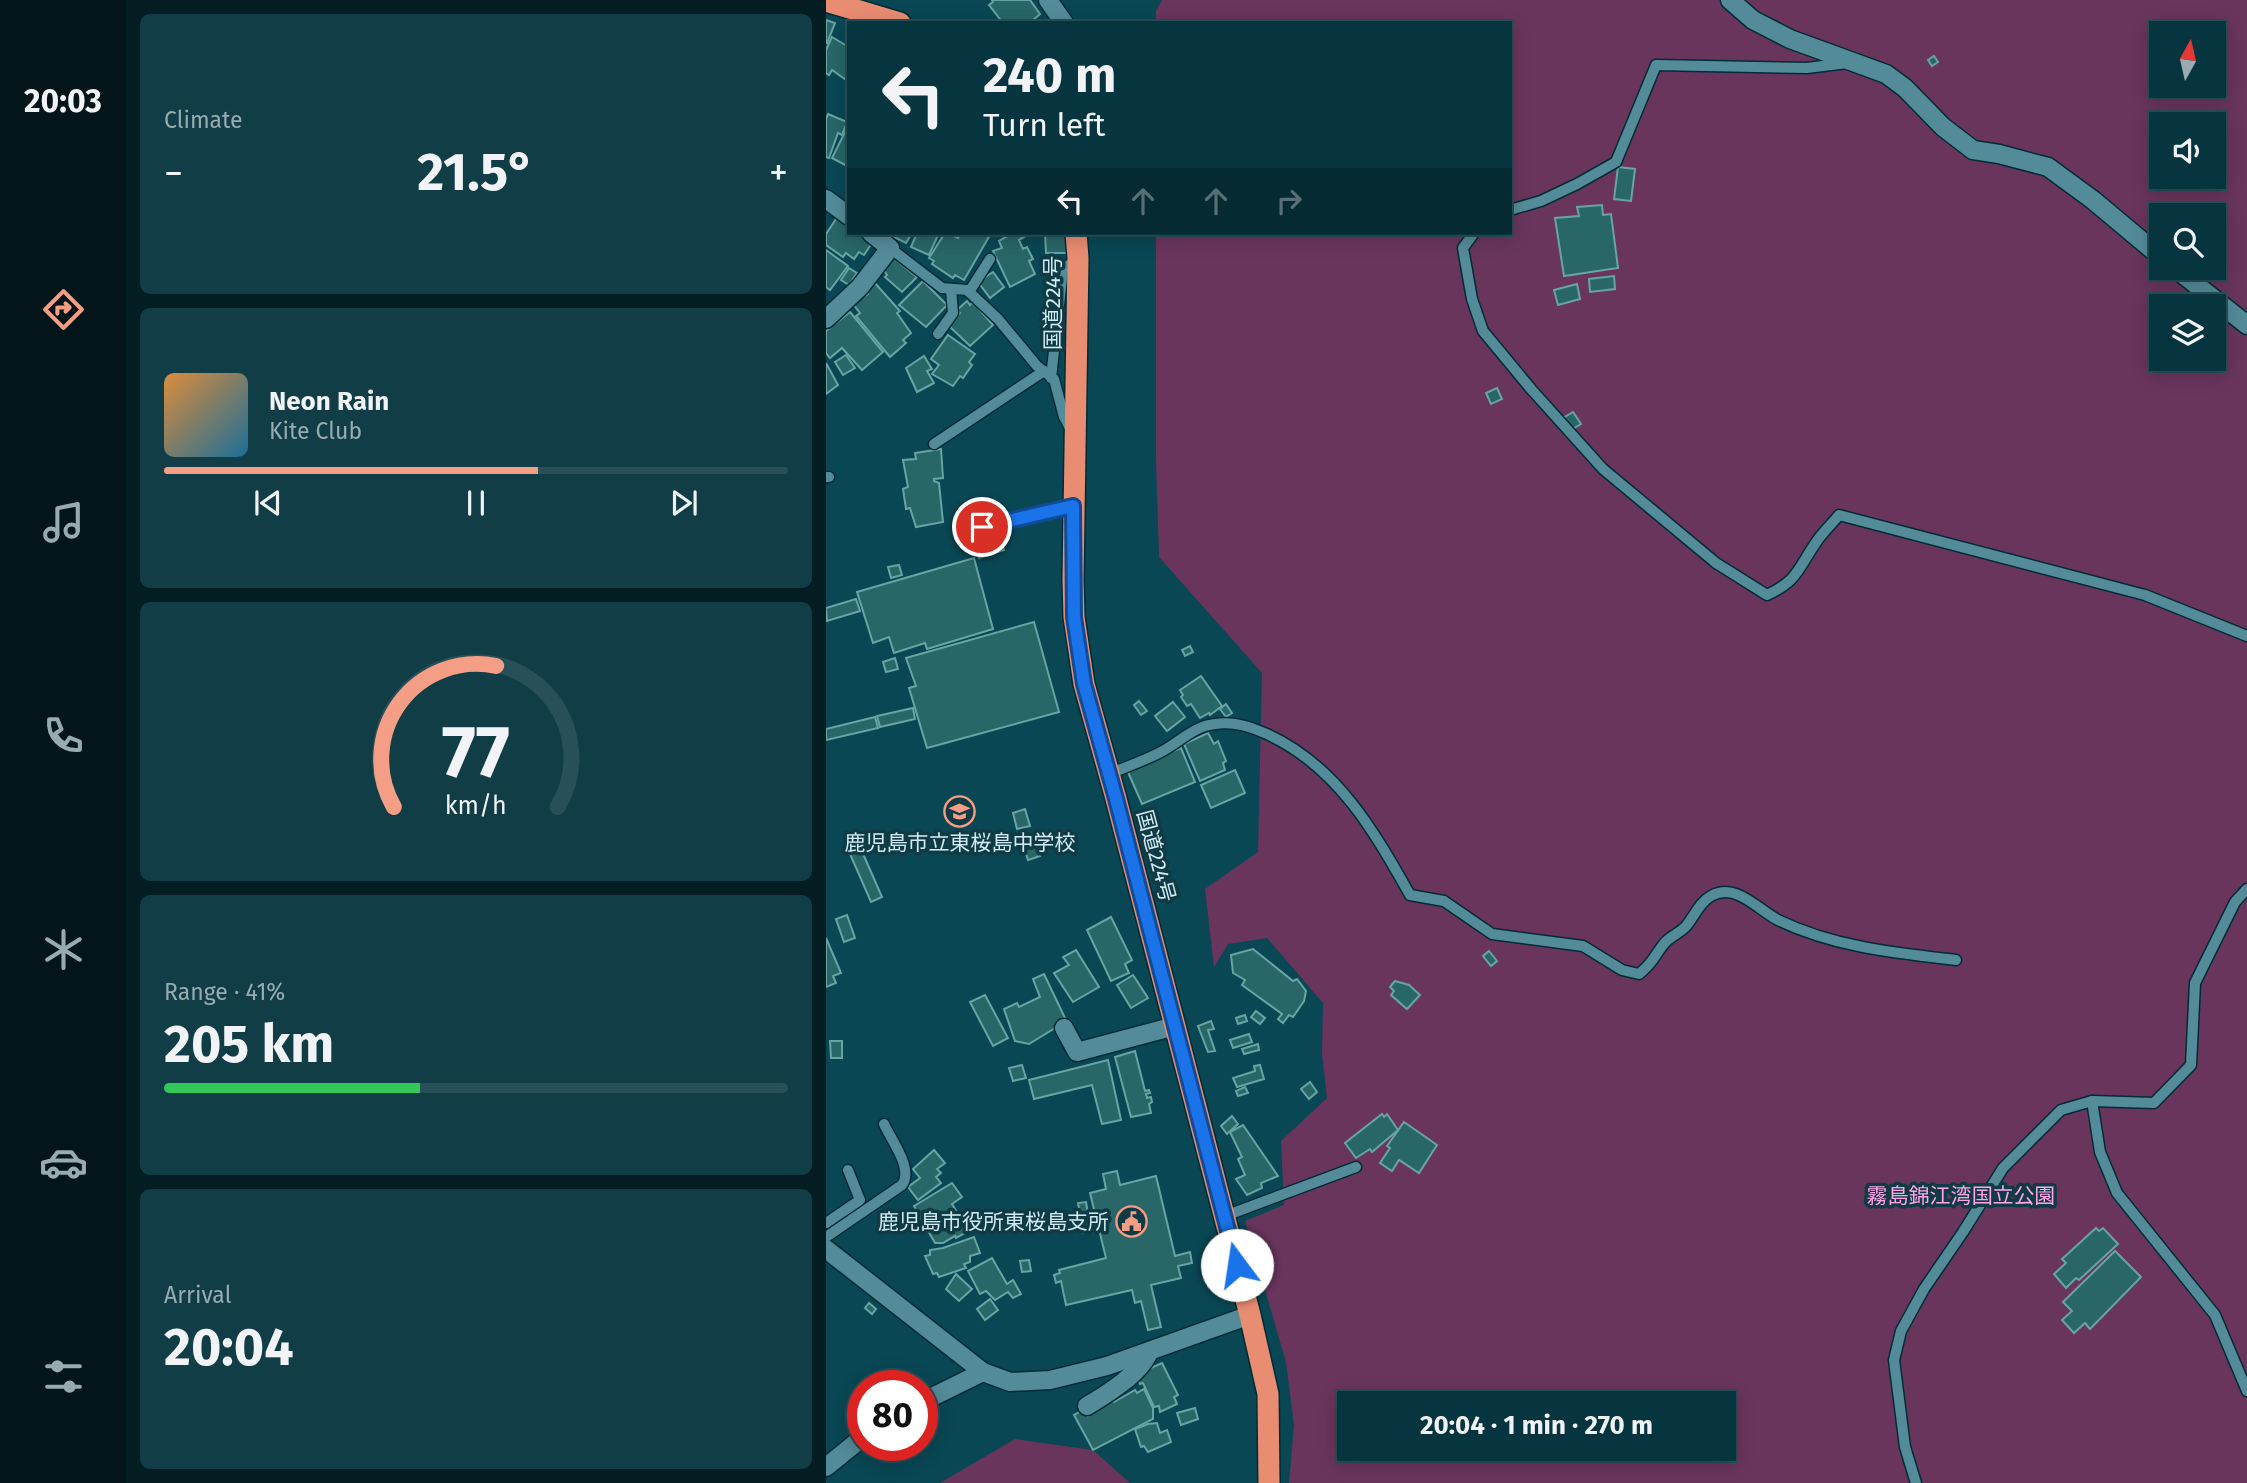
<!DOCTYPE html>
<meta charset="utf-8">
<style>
:root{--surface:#07353f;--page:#103d46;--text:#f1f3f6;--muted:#98abb0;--line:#285059;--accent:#f49e86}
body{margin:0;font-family:"Fira Sans","Noto Sans JP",sans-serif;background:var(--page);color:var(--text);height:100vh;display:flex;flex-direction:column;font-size:26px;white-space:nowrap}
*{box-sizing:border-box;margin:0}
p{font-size:23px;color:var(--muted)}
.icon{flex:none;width:38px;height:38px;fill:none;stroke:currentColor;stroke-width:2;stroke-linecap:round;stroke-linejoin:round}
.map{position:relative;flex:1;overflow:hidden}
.sheet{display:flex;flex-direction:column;gap:14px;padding:14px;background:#041d23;width:700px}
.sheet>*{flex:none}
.banner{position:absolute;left:21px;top:21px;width:665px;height:214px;border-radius:0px;box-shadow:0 4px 18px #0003,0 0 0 2px var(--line);background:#07353f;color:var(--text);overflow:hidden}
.needle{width:46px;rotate:8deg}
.fabs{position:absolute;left:1323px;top:21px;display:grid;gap:14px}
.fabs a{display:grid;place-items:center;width:77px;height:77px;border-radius:0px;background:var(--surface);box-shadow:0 4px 18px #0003,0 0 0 2px var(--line);font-size:35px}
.speed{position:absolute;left:21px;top:1370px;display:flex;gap:14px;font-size:35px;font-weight:700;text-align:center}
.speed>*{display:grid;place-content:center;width:91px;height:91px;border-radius:50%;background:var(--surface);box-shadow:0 4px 18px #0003,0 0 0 2px var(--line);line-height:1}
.speed .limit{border:10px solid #d22;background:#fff;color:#111}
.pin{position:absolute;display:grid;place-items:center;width:60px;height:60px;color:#fff;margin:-30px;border:4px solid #fff;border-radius:50%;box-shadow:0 2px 7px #0007}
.me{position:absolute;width:77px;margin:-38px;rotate:346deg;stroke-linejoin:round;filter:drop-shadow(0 0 5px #0008)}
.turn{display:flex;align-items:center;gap:24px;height:147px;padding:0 21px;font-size:32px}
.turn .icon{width:91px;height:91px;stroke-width:2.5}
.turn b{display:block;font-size:49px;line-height:60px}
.lanes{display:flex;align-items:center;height:66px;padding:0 21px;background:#0003;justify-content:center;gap:35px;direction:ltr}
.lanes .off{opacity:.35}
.big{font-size:52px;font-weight:700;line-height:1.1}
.sheet .widget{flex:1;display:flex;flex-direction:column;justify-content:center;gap:10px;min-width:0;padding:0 24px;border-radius:10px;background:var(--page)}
.sheet .dial{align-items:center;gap:0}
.dial svg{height:182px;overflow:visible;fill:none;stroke:var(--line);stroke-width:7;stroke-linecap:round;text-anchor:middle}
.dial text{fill:var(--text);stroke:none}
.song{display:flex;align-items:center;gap:21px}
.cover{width:84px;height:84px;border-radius:10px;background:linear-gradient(135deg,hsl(30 70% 55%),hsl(200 70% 35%))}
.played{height:7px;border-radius:4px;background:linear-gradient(90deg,var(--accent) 60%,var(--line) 60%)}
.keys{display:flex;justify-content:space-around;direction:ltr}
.heat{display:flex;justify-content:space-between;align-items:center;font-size:38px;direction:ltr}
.charge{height:10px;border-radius:5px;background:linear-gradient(90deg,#34c759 41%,var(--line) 0)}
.trip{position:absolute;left:511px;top:1391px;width:399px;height:70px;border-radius:0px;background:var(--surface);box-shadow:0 4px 18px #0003,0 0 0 2px var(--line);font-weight:700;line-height:70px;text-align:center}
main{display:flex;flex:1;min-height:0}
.dock{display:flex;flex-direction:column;width:126px;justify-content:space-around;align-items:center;background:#031519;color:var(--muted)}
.dock .icon{width:49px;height:49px}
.dock .selected{color:var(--accent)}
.dock b{font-size:32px;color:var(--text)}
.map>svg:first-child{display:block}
</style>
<main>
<nav class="dock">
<b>20:03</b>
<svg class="icon selected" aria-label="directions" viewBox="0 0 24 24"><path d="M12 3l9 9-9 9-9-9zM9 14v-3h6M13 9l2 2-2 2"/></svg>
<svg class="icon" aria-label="music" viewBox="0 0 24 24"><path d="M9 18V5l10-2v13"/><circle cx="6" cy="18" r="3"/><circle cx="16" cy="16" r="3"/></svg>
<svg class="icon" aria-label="phone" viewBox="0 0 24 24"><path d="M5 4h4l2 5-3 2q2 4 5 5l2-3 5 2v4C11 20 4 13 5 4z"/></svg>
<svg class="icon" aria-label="climate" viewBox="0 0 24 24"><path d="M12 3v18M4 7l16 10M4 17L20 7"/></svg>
<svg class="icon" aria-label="car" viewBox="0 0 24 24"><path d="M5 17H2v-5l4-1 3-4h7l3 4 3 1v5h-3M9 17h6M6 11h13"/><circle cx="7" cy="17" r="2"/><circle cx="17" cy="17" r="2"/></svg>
<svg class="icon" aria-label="filters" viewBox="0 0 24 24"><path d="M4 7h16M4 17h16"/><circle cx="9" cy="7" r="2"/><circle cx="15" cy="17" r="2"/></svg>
</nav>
<section class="sheet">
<div class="widget"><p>Climate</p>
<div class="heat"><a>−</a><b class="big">21.5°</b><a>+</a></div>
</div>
<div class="widget">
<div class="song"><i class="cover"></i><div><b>Neon Rain</b><p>Kite Club</p></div></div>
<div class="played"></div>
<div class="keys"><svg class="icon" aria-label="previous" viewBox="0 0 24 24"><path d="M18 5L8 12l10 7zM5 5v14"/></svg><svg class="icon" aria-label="pause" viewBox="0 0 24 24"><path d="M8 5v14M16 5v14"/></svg><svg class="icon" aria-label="next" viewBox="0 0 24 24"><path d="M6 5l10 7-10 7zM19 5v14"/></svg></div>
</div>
<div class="widget dial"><svg viewBox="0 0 100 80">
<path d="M14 69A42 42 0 1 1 86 69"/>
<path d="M14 69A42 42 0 0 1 59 7" stroke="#f49e86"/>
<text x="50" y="56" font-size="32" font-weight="700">77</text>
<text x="50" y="72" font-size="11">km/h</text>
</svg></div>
<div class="widget"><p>Range · 41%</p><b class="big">205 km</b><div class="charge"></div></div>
<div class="widget"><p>Arrival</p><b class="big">20:04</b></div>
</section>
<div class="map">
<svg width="1421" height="1483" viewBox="0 0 1421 1483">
<rect width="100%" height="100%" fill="#094754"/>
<!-- green -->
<g fill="#69355d" fill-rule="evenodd">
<path d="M336,0H1421V1483H463L468,1425L460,1362L419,1221L458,1205L455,1141L501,1098L496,1054L497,1003L441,938L402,944L388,967L379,889L432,852L436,673L333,557L330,460V233H684V23H330V11ZM1335,33H1388V86H1335ZM1335,124H1388V177H1335ZM1335,215H1388V268H1335ZM1335,306H1388V359H1335ZM523,1404H898V1449H523Z"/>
<polygon points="189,1439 267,1450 304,1483 114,1483"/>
</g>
<!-- building -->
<g fill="#286667" stroke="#68a4a4" stroke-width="2">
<polygon points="166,0 204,0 214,14 207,20 208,23 177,23 163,5 167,2"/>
<polygon points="0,20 9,23 1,43 0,43"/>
<polygon points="6,37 21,46 23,43 23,82 6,70 3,75 0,73 0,50"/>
<polygon points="1108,56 1112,62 1106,66 1102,60"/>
<polygon points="2,114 21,122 16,135 12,133 3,158 0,157 0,119"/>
<polygon points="23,124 23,167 6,158"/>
<polygon points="792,167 809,169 805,201 788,199"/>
<polygon points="776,205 777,215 785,214 792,268 738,276 729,218 753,216 751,207"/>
<polygon points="12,216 23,223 23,233 37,233 48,240 38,255 33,252 28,259 20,253 17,257 0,245 0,234"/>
<polygon points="70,233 86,233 80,243 68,237"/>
<polygon points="91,233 113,233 103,255 85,247"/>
<polygon points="115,233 130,233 128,236 132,238 135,233 161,233 164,235 138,280 129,275 127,278 106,264 108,261 103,258 117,236"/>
<polygon points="187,233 205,233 193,240 197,249 201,247 207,259 203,261 209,274 184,287 167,251 176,248 173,241"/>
<polygon points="219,233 240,233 241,253 220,253"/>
<polygon points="0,250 22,266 4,290 0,287"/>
<polygon points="68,258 91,277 76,292 59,277 61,275 56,268"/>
<polygon points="23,268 31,273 23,285 15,280"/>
<polygon points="167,272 178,287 164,298 152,282"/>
<polygon points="788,276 789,289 764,292 763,279"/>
<polygon points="97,281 121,305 100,327 73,305"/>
<polygon points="48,282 74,311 71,313 85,333 77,340 80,343 64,357 30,316 34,313 27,304 42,294 39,290"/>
<polygon points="751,284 754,299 732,305 728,290"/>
<polygon points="141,301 144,305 147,302 167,325 144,346 123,326 134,313 131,310"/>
<polygon points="24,312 57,352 36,370 16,348 4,358 0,353 0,331"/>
<polygon points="122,335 149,354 143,362 146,365 137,378 134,376 127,386 106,374 113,365 105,359"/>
<polygon points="20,355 29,368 17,375 9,362"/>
<polygon points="98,356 106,369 101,371 108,383 91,392 80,368"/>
<polygon points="0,363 12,385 0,394"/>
<polygon points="671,388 676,399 665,404 660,393"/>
<polygon points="747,412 755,424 745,430 737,418"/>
<polygon points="115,449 117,478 108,479 108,481 113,483 117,522 90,527 84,508 80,509 77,489 82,487 77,460 90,459 89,453"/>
<polygon points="173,534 178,550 153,558 148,542"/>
<polygon points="148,558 167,629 101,649 99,643 68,653 63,637 47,643 31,592"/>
<polygon points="73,565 76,575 65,578 62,567"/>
<polygon points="30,599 34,611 1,621 0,608"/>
<polygon points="208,622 233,712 101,748 83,688 90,686 80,658"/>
<polygon points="364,646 367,652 359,656 356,650"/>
<polygon points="69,658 72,669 60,672 57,662"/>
<polygon points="375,676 396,706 384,715 383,713 374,718 365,704 361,706 355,697 357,695 354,690"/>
<polygon points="313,701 321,711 315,715 308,705"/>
<polygon points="347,702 359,717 341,731 329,716"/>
<polygon points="400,704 406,713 400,717 394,709"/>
<polygon points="87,708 89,719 54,727 51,716"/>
<polygon points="49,717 52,728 0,740 0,729"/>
<polygon points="382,733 388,744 392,741 400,761 397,763 399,770 374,781 358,744"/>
<polygon points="355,748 369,782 316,804 301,770"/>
<polygon points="409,770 419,793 385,808 375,785"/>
<polygon points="199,809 204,826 191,829 187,813"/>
<polygon points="209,838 214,856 202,860 196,842"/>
<polygon points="35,849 56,897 45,902 24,854"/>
<polygon points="21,915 29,938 18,942 10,919"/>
<polygon points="285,917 306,960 299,964 303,973 285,981 261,930"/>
<polygon points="0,938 15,973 7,976 10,983 0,987"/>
<polygon points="427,949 467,981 471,979 480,991 478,1001 467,1017 463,1015 457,1023 452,1019 456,1014 416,985 419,980 407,973 405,955"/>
<polygon points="250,950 273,987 247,1002 228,973 243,965 237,957"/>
<polygon points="663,951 671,961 665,966 657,956"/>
<polygon points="218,974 239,1018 232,1022 234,1025 203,1044 189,1041 178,1009 191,1003 193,1007 214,997 207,979"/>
<polygon points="307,975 322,998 305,1008 291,985"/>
<polygon points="569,981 583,985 594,995 581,1009 565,995 568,991 564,987"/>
<polygon points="159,995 182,1038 167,1046 144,1002"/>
<polygon points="430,1011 439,1018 434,1024 425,1017"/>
<polygon points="419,1015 421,1021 412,1024 410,1018"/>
<polygon points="385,1021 388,1029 382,1030 389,1051 382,1052 372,1026"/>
<polygon points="423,1034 426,1042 407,1048 404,1040"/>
<polygon points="4,1041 16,1041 16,1058 5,1058"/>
<polygon points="432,1044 433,1050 418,1054 416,1049"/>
<polygon points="309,1051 319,1091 323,1090 324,1093 320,1094 321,1098 325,1097 326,1102 323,1104 325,1113 305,1117 289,1057"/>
<polygon points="282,1060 295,1120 276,1124 266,1085 208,1099 203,1080"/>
<polygon points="196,1065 200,1078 187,1081 183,1068"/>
<polygon points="434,1065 438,1079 411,1087 407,1078 429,1071 428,1066"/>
<polygon points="484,1082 491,1092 483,1099 475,1089"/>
<polygon points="419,1087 422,1093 412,1096 410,1091"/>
<polygon points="556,1114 558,1117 561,1114 572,1130 546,1152 544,1149 530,1158 519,1143"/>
<polygon points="406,1116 412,1124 401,1134 395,1126"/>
<polygon points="578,1122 611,1145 593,1173 573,1160 566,1171 554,1163 564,1148 561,1146"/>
<polygon points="417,1125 452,1176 435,1183 436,1188 421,1195 410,1179 419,1175 412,1159 416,1157 404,1132"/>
<polygon points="108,1150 119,1163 111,1169 115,1173 110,1177 115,1183 92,1200 82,1187 94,1178 87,1169"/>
<polygon points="291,1171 294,1185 330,1176 349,1256 364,1252 366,1263 352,1266 355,1278 325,1285 335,1327 322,1330 315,1301 309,1303 306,1290 240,1305 235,1281 230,1283 228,1275 234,1273 233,1270 280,1258 264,1193 280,1189 277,1174"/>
<polygon points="126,1183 136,1197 126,1204 143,1231 130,1238 129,1236 117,1243 109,1243 88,1206"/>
<polygon points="260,1202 265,1232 257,1233 252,1203"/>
<polygon points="1270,1228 1273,1231 1277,1228 1292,1244 1253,1280 1250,1278 1240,1288 1228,1274 1240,1263 1236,1259"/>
<polygon points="148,1237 154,1253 144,1256 144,1262 138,1264 140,1268 113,1277 111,1273 107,1274 99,1256 104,1255 104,1250 117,1248"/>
<polygon points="1289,1251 1315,1277 1264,1329 1259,1323 1248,1333 1236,1320 1246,1311 1237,1302"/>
<polygon points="166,1258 181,1284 187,1280 195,1294 187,1298 182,1292 169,1300 160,1291 154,1294 142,1271"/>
<polygon points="203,1260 205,1271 196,1272 194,1261"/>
<polygon points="130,1274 146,1289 133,1301 120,1289"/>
<polygon points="164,1299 172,1310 159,1320 151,1309"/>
<polygon points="43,1303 50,1309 46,1314 39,1308"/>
<polygon points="336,1363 352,1395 348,1397 351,1404 334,1412 333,1406 328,1407 317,1383 314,1384 311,1374"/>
<polygon points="318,1389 327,1408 327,1419 267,1450 248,1415 257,1410 262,1416 276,1401 286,1399 288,1402 309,1390 311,1393"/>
<polygon points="369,1408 372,1419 355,1425 351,1413"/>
<polygon points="331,1423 334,1433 341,1430 345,1442 322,1452 318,1446 315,1447 309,1429 322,1424"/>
</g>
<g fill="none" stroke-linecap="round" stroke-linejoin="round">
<defs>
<g id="lane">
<polyline points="684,210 715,201 751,184 790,162 830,65 981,68 1021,63"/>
<path d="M648,233L637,248L646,299L657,331L705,389L777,469L890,563L941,595C973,580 972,568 991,541C997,532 1006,524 1013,515L1319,595L1421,636"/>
<polyline points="64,248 116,288 141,290 172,319 211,366 228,379 238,417 245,430"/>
<polyline points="143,292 164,259"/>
<polyline points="112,334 127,313 125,289"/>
<polyline points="225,378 237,269 252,259"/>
<polyline points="108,444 218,371"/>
<polyline points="0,477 3,477"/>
<polyline points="133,532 247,507"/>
<path d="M283,774C300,767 317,761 333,753C352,744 367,726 389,724C409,721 424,727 441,734C511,766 548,831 584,895L618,901L666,934L757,946L796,970L813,974C827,963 827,958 837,945C843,936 855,933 861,925C869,915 873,903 885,896C910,882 931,909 952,920C1008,947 1069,953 1130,960"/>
<polyline points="1266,1101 1274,1152 1291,1193 1389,1315 1421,1391"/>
<polyline points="399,1216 530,1167"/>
<polyline points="0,1223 34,1200 22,1170"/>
<path d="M0,1237L76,1185C88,1169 65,1140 58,1124"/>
<polyline points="1090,1483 1079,1447 1068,1360 1075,1331 1098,1289 1137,1232 1177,1168 1235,1110 1266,1101 1328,1103 1365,1065 1369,983 1409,902 1421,889"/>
</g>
<g id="street">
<polyline points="222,0 238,23"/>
<polyline points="904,0 927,20 964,39 1060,74 1079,88 1117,127 1147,150 1173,154 1222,167 1267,200 1335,257"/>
<polyline points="0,199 23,216"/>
<polyline points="1349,268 1421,325"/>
<polyline points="0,319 34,287 64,248 45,233"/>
<polyline points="238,1028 251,1052 349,1026"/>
<polyline points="0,1249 157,1372 184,1382 224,1380 281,1366 424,1315"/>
<polyline points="96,1402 157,1372"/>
<path d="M261,1406C281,1394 314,1374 323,1352"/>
<polyline points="0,1467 37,1437"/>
</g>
<g id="highway">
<polyline points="0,1 74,23"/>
<polyline points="250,233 252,258 247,580 248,617 258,684 289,795 424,1315 442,1394 443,1483"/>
</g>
</defs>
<!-- lane casing -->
<use href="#lane" stroke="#002c36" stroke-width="13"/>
<!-- street casing -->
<use href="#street" stroke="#002c36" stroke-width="21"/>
<!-- highway casing -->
<use href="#highway" stroke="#002c36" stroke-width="24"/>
<!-- lane -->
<use href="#lane" stroke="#548b99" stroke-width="10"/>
<!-- street -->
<use href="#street" stroke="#548b99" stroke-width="18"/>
<!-- highway -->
<use href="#highway" stroke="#e88c72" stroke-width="21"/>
</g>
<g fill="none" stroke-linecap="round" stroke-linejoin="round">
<defs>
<polyline id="route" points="156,527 247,506 248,617 258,684 289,795 411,1265"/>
</defs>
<!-- route casing -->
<use href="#route" stroke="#114b97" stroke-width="18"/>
<!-- route -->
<use href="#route" stroke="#1a73e8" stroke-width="12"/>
</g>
<!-- icons -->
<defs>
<symbol id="school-ring" viewBox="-11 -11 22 22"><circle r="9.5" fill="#103b45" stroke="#f49e86" stroke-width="1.5"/><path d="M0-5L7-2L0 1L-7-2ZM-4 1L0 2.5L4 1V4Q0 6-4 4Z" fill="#f49e86"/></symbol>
<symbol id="civic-ring" viewBox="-11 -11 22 22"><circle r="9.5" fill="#103b45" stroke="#f49e86" stroke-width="1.5"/><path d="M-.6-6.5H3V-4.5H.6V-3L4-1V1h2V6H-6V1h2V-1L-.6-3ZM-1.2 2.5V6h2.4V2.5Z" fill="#f49e86"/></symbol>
</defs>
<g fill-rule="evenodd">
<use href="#school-ring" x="116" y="794" width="35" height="35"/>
<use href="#civic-ring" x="288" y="1204" width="35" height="35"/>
</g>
<g text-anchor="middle" stroke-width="7" stroke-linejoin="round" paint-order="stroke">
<!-- street labels -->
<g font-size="21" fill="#d0ebf3" stroke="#103b45">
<text transform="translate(227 303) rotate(-90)" y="7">国道224号</text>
<text transform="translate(330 856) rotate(75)" y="7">国道224号</text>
</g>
<!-- poi labels -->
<g font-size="21" fill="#d0ebf3" stroke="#103b45">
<text x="134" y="850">鹿児島市立東桜島中学校</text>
<text x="283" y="1229" text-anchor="end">鹿児島市役所東桜島支所</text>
</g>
<!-- park labels -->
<g font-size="21" fill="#ffa4e8" stroke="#103b45">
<text x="1135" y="1203">霧島錦江湾国立公園</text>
</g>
</g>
</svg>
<div class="fabs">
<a><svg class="needle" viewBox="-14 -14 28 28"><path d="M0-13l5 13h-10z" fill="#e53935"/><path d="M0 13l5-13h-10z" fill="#98abb0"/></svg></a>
<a><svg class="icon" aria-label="sound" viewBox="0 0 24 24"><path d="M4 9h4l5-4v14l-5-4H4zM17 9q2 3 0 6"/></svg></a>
<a><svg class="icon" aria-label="search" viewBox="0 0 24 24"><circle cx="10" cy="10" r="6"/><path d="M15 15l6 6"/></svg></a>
<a><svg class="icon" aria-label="layers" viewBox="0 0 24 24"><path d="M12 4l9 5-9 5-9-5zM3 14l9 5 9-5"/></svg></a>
</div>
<div class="speed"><div class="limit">80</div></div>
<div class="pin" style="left:156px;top:527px;background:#d93025"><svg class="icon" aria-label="arrive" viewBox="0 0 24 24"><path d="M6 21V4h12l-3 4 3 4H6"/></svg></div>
<svg class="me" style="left:411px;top:1265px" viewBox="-20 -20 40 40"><circle r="19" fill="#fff"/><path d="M0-13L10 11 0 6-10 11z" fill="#1a73e8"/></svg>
<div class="trip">20:04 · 1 min · 270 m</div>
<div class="banner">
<div class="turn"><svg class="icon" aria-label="left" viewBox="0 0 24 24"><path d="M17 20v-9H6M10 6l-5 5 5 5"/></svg><div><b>240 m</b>Turn left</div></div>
<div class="lanes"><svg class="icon" aria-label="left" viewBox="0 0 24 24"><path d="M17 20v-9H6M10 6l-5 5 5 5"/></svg><svg class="icon off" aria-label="ahead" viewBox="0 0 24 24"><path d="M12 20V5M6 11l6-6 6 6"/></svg><svg class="icon off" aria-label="ahead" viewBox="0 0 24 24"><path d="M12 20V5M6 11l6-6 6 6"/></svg><svg class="icon off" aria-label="right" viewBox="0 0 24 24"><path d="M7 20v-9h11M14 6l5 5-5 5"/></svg></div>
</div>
</div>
</main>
